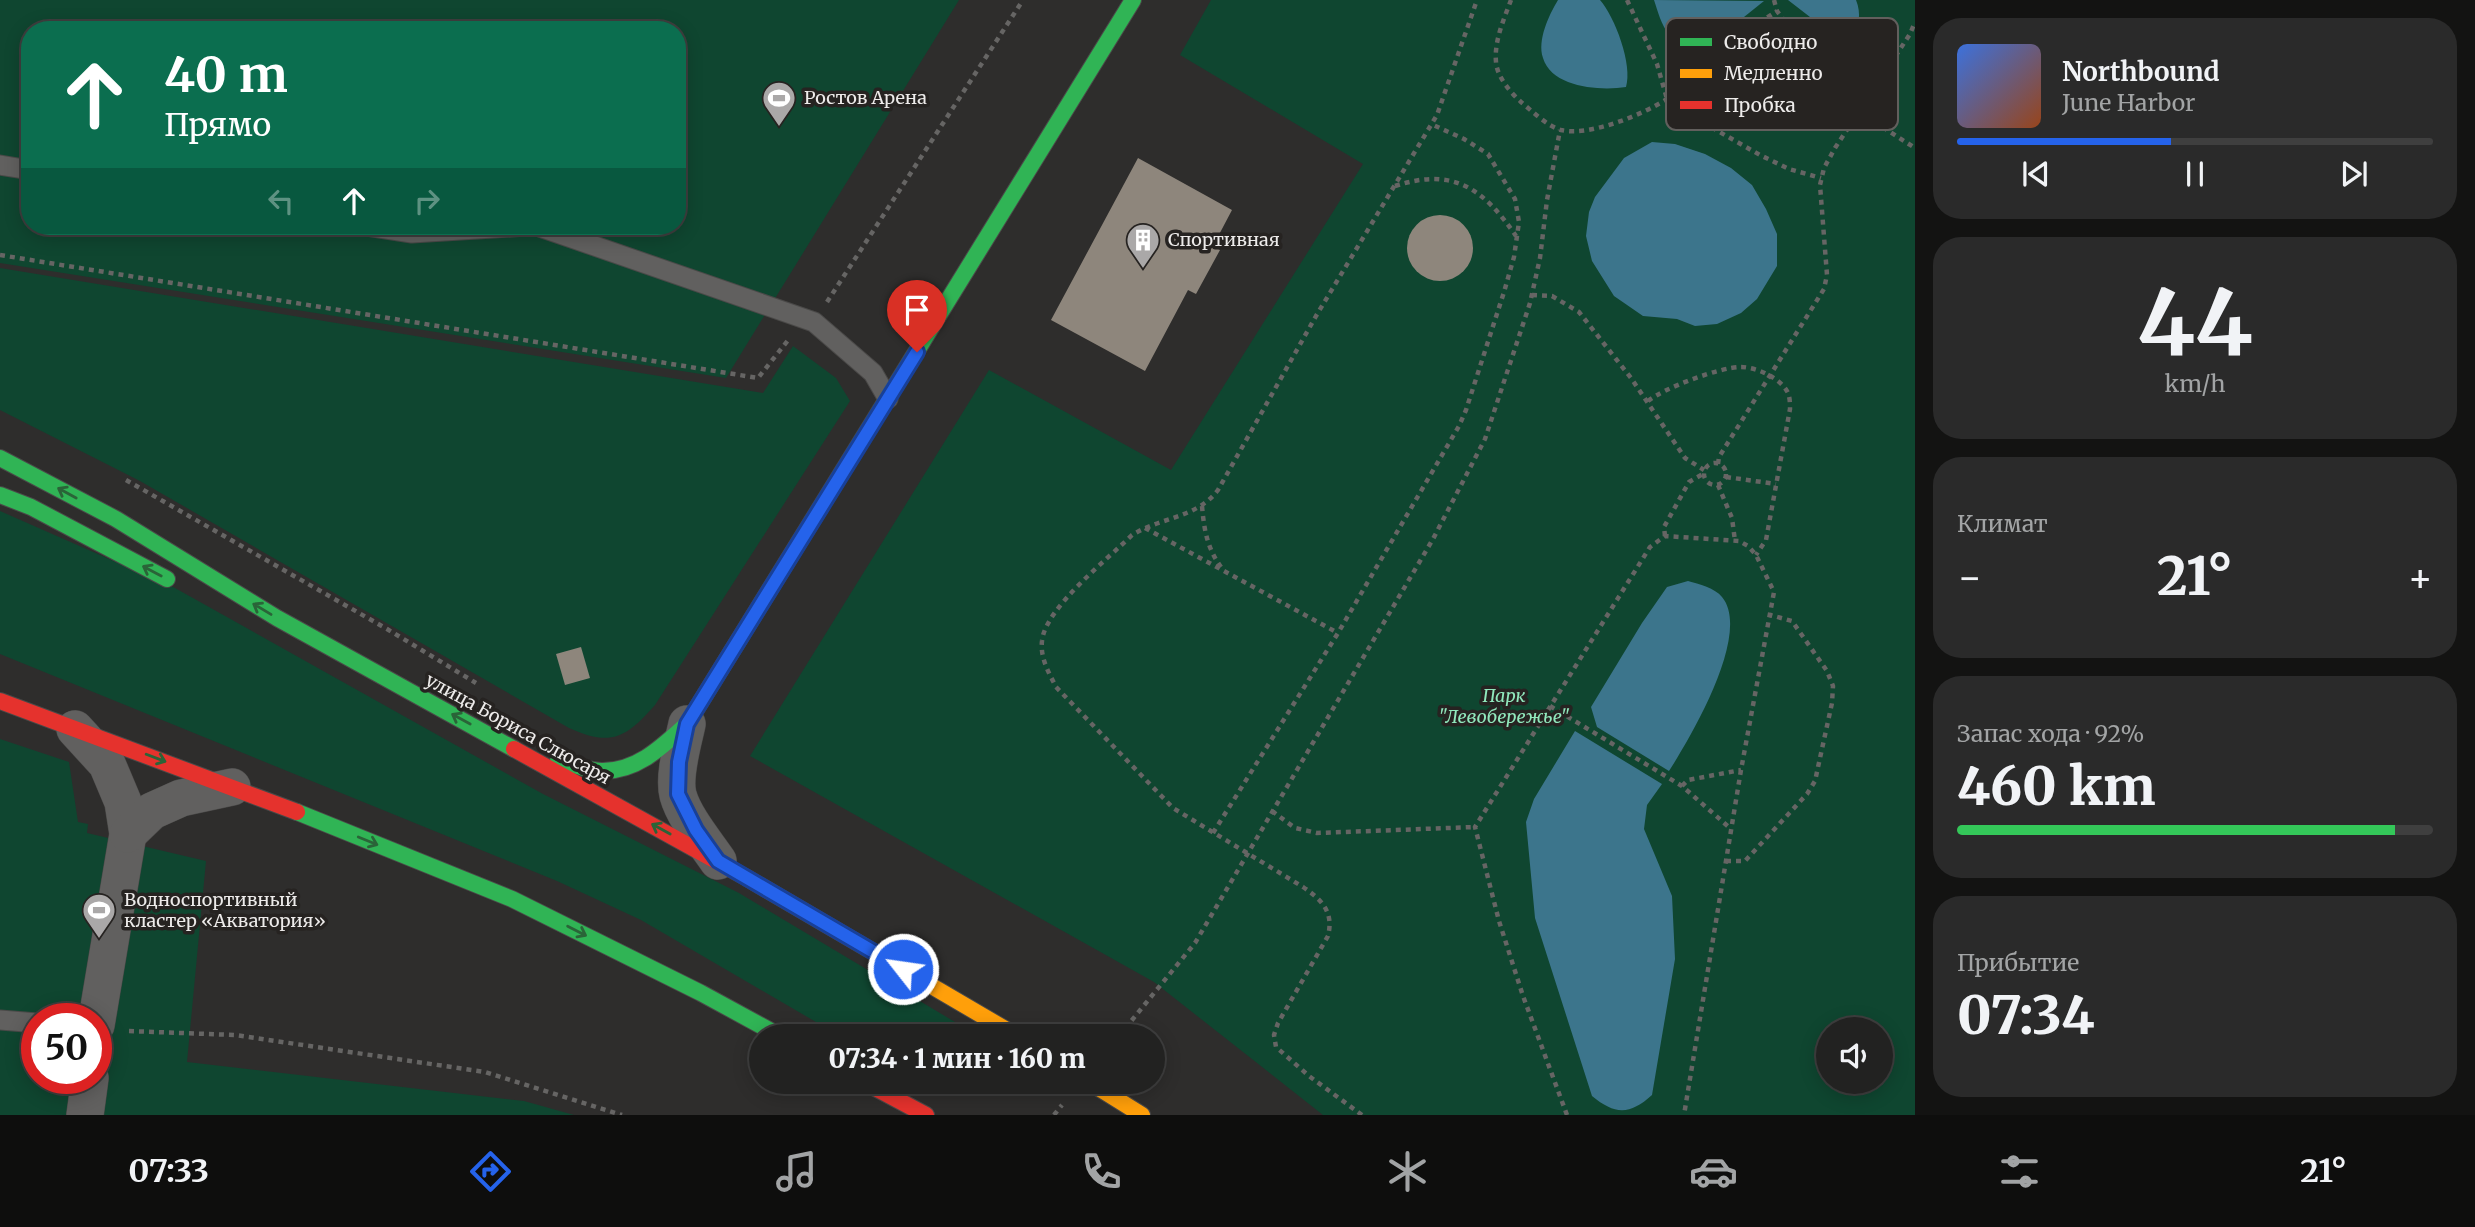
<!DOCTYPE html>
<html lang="ru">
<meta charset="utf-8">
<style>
:root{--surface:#222221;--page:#2a2a2a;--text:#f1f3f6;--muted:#a2a4a5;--line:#3f3f3f;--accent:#2563eb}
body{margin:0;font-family:Merriweather,serif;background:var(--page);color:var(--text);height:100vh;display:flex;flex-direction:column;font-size:26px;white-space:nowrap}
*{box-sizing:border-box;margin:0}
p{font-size:23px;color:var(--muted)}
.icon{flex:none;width:38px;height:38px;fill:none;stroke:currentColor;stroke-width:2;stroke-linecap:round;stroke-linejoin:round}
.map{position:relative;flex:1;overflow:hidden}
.panel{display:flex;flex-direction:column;gap:18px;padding:18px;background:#131312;width:560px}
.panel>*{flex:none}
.guide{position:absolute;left:21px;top:21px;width:665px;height:214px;border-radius:28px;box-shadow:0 4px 18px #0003,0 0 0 2px var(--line);background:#0b6e4f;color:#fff;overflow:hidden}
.tools{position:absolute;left:1816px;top:1017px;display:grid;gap:14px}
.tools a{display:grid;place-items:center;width:77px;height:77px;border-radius:50%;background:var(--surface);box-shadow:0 4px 18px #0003,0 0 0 2px var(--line);font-size:35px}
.speed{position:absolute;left:21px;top:1003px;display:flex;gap:14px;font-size:35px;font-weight:700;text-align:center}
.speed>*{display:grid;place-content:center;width:91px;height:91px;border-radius:50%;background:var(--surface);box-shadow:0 4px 18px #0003,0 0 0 2px var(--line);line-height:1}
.speed .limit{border:10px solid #d22;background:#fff;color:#111}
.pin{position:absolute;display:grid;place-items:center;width:60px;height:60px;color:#fff;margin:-72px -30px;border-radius:50% 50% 50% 0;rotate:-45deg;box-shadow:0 0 7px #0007}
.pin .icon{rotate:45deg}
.me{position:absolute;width:77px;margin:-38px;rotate:300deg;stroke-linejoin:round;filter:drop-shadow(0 0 5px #0008)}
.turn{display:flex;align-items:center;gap:24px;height:147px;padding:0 28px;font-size:32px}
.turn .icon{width:91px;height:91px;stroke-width:2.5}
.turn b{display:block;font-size:49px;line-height:60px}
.lanes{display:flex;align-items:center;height:66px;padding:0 28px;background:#0003;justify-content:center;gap:35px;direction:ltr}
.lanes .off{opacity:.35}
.big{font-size:52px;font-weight:800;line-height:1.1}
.panel .card{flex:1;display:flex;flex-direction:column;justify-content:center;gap:10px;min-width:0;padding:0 24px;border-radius:28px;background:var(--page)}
.panel .dial{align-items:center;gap:0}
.dial b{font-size:91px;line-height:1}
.song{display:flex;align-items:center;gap:21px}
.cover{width:84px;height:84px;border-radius:10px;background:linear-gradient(135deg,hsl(220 70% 55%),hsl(20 70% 35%))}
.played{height:7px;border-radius:4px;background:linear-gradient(90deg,var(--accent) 45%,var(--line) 45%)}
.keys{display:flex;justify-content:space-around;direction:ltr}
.heat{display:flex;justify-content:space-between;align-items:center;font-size:38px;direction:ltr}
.charge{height:10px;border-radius:5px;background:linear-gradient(90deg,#34c759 92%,var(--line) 0)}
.trip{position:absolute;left:749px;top:1024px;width:416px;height:70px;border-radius:35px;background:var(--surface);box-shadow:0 4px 18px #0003,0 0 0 2px var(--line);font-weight:800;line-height:70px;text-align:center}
.tab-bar{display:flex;height:112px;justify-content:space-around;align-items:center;background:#0e0e0d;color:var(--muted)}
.tab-bar .icon{width:49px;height:49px}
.tab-bar .selected{color:var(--accent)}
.tab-bar b{font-size:32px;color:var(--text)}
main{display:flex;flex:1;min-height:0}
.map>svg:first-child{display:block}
</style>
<main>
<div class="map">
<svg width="1915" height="1115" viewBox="0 0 1915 1115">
<rect width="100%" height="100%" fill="#2e2d2c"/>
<!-- green -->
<g fill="#0f4630" fill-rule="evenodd">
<path d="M0,0H959L726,378L0,263ZM30,30H677V226H30Z"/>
<path d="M1211,0H1915V1115H1323L1154,982L750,756L989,370L1171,470L1363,164L1180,55ZM1829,1029H1881V1082H1829Z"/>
<path d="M0,268L763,393L793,346L836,378L850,401L655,705C626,738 611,747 569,728L140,481L0,410Z"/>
<polygon points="0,511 175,588 543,794 739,893 970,1031 968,1036 840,1036 641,920 557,881 0,654"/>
<path d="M0,739L69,762L78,822L88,824L87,833L206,861L187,1062L524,1101L574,1115H0ZM37,1018H96V1078H37Z"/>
<polygon points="916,1082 946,1082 939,1095"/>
</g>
<!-- water -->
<g fill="#3c758c">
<path d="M1558,0H1600C1615,17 1633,65 1626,87C1601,91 1552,88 1543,58C1537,40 1549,15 1558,0Z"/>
<path d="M1654,0L1764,1L1744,17L1763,52L1789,34L1820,80L1809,93L1801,114C1765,139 1689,61 1669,35C1661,24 1658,12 1654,0Z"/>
<path d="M1788,0H1856C1867,27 1846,49 1830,68L1799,24L1810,17Z"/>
<polygon points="1652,142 1675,144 1705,154 1731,168 1752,185 1766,209 1777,234 1777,266 1757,299 1741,313 1717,324 1695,326 1677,319 1643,316 1614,296 1592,261 1586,236 1589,212 1595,197 1624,158"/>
<path d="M1688,581C1699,584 1715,588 1722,597C1752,633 1691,737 1669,771L1597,727L1591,707L1642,623L1667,587Z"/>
<path d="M1575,731L1662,784L1647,805L1644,829L1672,896L1675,959L1652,1095C1630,1115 1615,1115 1592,1096L1535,918L1526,822L1534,799Z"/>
</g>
<!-- building -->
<g fill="#8e867c">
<polygon points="1138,158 1232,210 1213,246 1220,250 1196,294 1188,290 1145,371 1051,320"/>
<circle cx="1440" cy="248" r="33"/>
<polygon points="581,647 590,678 565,685 556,654"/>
</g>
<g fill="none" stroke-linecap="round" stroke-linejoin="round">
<defs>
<g id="lane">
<polyline points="0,165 30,170"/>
<polyline points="367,226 412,233 527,226"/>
<polyline points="537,226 814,322 873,373 888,399"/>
<polyline points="0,1020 37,1023"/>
</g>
<g id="street">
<path d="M687,724C683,743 673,776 678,795C684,817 705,842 718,861"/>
<polyline points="75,729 107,764 123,802 128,834 96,1025"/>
<polyline points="128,834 152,811 181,798 232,787"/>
<polyline points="85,1115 90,1078"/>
</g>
<g id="fast">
<polyline points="0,458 116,519 277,618 514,749"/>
<polyline points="0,495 31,507 167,579"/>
<path d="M558,761C572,764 587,770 601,771C637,772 663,746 687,724L1133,0"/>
<polyline points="297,812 512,899 701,993 780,1036"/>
</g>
<g id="slow">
<polyline points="747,878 1017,1036"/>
<polyline points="1089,1082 1142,1115"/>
</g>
<g id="jam">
<polyline points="0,701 297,812"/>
<polyline points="514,749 747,878"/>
<polyline points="864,1082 926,1115"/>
</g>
</defs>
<!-- lane casing -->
<use href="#lane" stroke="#4a4948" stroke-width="21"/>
<!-- street casing -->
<use href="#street" stroke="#4a4948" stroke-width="38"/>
<!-- fast casing -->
<use href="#fast" stroke="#4a4948" stroke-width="18"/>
<!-- slow casing -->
<use href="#slow" stroke="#4a4948" stroke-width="18"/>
<!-- jam casing -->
<use href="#jam" stroke="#4a4948" stroke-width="18"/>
<!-- path -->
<g stroke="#666564" stroke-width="4.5" stroke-dasharray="5 5" stroke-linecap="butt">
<path d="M1511,0C1504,19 1494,41 1496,62C1497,77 1511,93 1521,102C1532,111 1547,126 1561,130C1589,137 1644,114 1667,99"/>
<polyline points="1627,0 1657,64 1667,99 1688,114 1760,155 1789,169 1821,178"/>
<polyline points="1774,0 1777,11 1834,87 1859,112 1915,148"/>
<polyline points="1759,23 1777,11"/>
<path d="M1395,186C1453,167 1483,188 1516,236"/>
<polyline points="0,255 758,378 789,339"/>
<polyline points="1532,295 1552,296 1579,312 1631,378 1685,458 1704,470"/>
<polyline points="827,302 1023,0"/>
<path d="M1648,401C1664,388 1720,367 1741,367C1756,367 1781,378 1788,393C1790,398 1790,404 1790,409L1766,540L1756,555"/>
<circle cx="1715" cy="474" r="11"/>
<polyline points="1718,464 1719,457 1824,289 1827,275 1820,185 1824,168 1835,148 1910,34 1915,22"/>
<polyline points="1726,477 1776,484"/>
<polyline points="126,480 387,629 476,683"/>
<polyline points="1718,485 1732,518 1735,541"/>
<path d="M1202,506C1204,529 1207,548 1221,567"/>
<polyline points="1145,528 1338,633"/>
<polyline points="1665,536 1664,527 1689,482 1703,474"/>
<polyline points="1550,706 1682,786 1731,829"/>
<polyline points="1682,786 1688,780 1741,770"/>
<polyline points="1272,811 1295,828 1317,833 1475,827"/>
<polyline points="1213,833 1338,633 1459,426 1466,410 1504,292 1514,257 1519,222 1515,199 1488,154 1464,139 1431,124"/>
<polyline points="1726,861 1745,861 1807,794 1815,781 1832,703 1833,686 1827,671 1792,621 1770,615"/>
<polyline points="129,1031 235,1035 485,1072 622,1115"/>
<polyline points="1119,1036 1195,943 1433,539 1485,439 1530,303 1540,258 1547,200 1560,130"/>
<polyline points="1054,1115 1062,1105"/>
<path d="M1362,1115L1309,1076L1276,1047L1274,1035L1278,1023L1328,936C1334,912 1322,900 1303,887L1173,808L1056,687C1049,673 1040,658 1042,641C1045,608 1108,559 1132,535C1161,517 1197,518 1218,490L1316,316L1437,115L1477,0"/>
<polyline points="1567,1115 1523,996 1499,921 1475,827 1650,547 1665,536 1739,541 1748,546 1756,555 1774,592 1741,770 1684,1115"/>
</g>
<!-- lane -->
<use href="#lane" stroke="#61605f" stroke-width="19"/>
<!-- street -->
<use href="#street" stroke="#61605f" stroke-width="37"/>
<!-- fast -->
<use href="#fast" stroke="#30b455" stroke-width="16"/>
<!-- slow -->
<use href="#slow" stroke="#ff9f0a" stroke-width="16"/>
<!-- jam -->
<use href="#jam" stroke="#e5322d" stroke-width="16"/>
</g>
<!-- one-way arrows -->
<defs><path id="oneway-shaft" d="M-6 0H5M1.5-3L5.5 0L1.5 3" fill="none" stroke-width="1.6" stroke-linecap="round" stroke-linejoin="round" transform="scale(1.75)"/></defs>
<g stroke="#2a6438">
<use href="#oneway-shaft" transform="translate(67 493) rotate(-151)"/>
<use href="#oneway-shaft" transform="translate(152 571) rotate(-152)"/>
<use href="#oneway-shaft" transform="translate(262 609) rotate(-149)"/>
<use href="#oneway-shaft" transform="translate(461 719) rotate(-151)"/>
<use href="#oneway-shaft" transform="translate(156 758) rotate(21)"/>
<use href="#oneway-shaft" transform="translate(661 829) rotate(-151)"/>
<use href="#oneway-shaft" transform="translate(368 841) rotate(22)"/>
<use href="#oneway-shaft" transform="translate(577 931) rotate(27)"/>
</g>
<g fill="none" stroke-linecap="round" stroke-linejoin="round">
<defs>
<polyline id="route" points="903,969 718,861 696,830 678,794 679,762 687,724 917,352"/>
</defs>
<!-- route casing -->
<use href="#route" stroke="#184099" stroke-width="18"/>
<!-- route -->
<use href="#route" stroke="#2563eb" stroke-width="12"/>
</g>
<!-- icons -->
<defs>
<symbol id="stadium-pin" viewBox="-11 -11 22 30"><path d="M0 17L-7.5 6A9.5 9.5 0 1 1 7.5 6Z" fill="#aaa8a8" stroke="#262321"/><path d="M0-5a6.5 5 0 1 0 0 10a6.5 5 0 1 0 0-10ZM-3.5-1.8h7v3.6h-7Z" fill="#fff"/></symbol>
<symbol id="building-pin" viewBox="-11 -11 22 30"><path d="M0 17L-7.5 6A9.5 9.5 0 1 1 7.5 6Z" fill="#aaa8a8" stroke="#262321"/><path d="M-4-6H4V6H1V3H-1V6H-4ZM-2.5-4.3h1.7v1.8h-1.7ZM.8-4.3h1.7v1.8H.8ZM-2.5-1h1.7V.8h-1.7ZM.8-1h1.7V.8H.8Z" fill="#fff"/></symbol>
</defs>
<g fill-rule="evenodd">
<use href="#stadium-pin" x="760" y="79" width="38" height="52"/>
<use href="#building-pin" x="1124" y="221" width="38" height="52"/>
<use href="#stadium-pin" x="80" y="891" width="38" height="52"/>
</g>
<g text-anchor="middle" stroke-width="7" stroke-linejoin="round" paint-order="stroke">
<!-- poi labels -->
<g font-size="18" fill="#edebea" stroke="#262321" text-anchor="start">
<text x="804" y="104">Ростов Арена</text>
<text x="1168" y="246">Спортивная</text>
<text x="124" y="906">Водноспортивный<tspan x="124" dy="21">кластер «Акватория»</tspan></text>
</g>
<!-- park labels -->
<g font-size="18" font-style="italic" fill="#91e9bd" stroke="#262321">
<text x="1504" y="702">Парк<tspan x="1504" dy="21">"Левобережье"</tspan></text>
</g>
<!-- street labels -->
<g font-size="18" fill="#edebea" stroke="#262321">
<text transform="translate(518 729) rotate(29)" y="6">улица Бориса Слюсаря</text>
</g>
</g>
<!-- legend -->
<rect x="1666" y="18" width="232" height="112" rx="10" fill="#262321" stroke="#625f5d" stroke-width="2"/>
<rect x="1680" y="38" width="32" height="8" fill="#30b455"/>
<rect x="1680" y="69" width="32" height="9" fill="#ff9f0a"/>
<rect x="1680" y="101" width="32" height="8" fill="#e5322d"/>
<g font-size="19" fill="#edebea">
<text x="1724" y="49">Свободно</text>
<text x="1724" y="80">Медленно</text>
<text x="1724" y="112">Пробка</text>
</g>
</svg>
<div class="tools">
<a><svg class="icon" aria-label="sound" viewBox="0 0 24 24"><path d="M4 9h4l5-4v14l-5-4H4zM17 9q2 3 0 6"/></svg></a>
</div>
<div class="speed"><div class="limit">50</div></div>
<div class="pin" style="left:917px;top:352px;background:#d93025"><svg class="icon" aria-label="arrive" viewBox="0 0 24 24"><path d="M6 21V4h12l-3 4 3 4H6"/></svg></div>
<svg class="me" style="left:903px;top:969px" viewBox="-20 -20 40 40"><circle r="17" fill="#2563eb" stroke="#fff" stroke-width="3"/><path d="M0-11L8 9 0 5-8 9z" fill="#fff"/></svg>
<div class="trip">07:34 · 1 мин · 160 m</div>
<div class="guide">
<div class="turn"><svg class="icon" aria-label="ahead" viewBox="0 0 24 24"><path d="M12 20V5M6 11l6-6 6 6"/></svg><div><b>40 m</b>Прямо</div></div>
<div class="lanes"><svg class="icon off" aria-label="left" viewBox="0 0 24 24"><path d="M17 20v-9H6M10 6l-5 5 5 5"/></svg><svg class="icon" aria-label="ahead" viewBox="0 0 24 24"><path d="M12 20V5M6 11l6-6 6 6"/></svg><svg class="icon off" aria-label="right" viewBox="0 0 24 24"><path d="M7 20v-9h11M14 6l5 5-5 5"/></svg></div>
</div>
</div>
<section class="panel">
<div class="card">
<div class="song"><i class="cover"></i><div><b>Northbound</b><p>June Harbor</p></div></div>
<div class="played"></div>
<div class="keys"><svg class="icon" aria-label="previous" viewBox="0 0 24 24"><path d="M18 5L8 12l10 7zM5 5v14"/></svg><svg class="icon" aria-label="pause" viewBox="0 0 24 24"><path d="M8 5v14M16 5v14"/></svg><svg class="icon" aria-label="next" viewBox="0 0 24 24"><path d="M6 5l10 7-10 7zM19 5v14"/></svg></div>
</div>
<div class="card dial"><b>44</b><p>km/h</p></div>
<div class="card"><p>Климат</p>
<div class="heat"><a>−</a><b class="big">21°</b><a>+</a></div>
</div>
<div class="card"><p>Запас хода · 92%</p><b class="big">460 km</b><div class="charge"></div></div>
<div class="card"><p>Прибытие</p><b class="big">07:34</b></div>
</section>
</main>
<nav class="tab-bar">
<b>07:33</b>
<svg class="icon selected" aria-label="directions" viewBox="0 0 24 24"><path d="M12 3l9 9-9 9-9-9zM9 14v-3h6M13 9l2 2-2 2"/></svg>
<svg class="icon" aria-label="music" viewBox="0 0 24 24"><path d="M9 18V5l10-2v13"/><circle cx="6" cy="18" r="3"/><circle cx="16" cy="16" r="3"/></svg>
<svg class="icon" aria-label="phone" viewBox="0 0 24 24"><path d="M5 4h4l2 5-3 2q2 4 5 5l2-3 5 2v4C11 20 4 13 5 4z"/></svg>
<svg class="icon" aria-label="climate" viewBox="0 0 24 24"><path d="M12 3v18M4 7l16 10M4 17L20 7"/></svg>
<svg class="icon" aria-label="car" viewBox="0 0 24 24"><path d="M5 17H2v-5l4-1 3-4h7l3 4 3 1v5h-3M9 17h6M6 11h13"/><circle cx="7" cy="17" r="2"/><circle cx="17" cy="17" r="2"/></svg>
<svg class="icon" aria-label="filters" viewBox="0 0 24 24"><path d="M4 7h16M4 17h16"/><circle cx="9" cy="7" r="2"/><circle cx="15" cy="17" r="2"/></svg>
<b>21°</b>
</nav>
